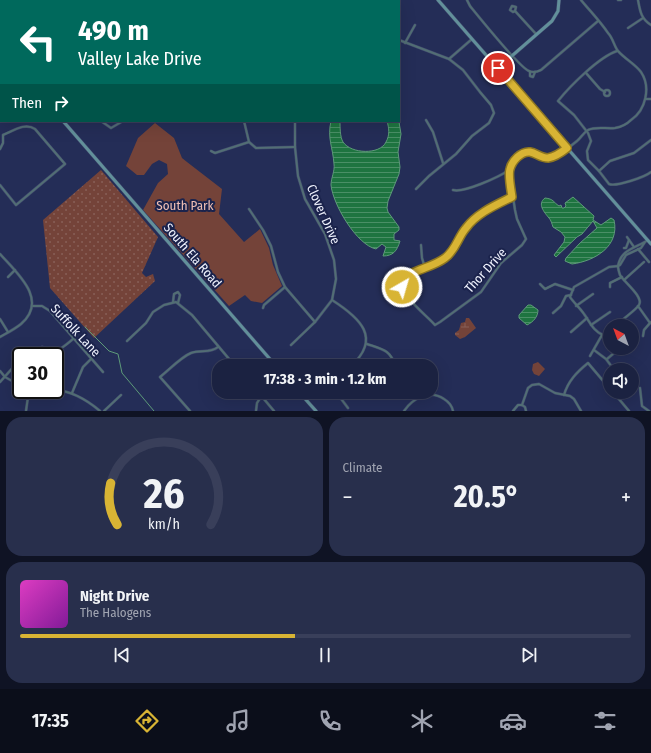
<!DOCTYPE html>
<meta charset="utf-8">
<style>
:root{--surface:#1b2241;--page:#282f4c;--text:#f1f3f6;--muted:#a0a4b1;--line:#393f5a;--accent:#d8b434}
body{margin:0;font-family:"Fira Sans Condensed",sans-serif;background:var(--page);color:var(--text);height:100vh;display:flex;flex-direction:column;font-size:15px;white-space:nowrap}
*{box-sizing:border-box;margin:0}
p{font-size:13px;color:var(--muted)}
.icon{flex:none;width:22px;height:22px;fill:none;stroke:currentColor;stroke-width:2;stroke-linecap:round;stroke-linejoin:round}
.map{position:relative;height:411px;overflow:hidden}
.side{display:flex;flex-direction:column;gap:6px;padding:6px;background:#0f1324;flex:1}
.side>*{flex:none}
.banner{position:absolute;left:0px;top:0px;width:400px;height:122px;box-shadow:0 4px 16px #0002,0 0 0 1px var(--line);background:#00695c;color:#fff;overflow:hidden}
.needle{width:26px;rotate:319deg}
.tools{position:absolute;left:603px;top:319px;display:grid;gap:8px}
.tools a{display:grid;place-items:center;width:36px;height:36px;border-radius:50%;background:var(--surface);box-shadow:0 4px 16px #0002,0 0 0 1px var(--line);font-size:20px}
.speed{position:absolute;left:12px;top:347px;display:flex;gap:8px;font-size:20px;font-weight:700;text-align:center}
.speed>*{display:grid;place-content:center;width:52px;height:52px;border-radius:50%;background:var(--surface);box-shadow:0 4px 16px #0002,0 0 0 1px var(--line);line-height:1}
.speed .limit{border:2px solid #111;border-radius:6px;background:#fff;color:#111}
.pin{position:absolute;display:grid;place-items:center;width:34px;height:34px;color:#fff;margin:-17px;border:2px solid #fff;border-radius:50%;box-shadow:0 1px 4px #0007}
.me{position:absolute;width:44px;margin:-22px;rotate:38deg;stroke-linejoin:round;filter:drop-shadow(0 0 3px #0008)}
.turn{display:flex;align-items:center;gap:14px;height:84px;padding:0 12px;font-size:18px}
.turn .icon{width:52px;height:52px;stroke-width:2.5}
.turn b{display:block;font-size:28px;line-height:34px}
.then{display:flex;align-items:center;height:38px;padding:0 12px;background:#0003;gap:8px;font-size:15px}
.big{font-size:30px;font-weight:700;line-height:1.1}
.side .card{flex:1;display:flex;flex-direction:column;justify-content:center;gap:6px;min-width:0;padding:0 14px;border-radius:16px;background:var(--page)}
.side .dial{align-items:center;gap:0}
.dial svg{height:104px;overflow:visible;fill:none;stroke:var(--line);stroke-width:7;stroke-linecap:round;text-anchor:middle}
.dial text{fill:var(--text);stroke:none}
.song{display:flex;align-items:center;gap:12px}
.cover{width:48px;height:48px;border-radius:6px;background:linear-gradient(135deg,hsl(310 70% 55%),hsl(290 70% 35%))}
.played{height:4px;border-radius:2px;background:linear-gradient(90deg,var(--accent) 45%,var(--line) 45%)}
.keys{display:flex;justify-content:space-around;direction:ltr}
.heat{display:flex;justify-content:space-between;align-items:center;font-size:22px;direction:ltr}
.side .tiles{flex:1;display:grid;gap:6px;grid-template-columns:1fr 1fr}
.card:last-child{grid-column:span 2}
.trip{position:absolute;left:212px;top:359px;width:226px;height:40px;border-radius:16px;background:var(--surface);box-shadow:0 4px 16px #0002,0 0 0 1px var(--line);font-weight:700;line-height:40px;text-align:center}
.tabs{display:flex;height:64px;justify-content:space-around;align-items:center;background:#0b0e1a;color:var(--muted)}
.tabs .icon{width:28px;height:28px}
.tabs .selected{color:var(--accent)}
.tabs b{font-size:18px;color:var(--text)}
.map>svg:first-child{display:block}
</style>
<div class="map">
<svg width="651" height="411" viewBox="0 0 651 411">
<defs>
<pattern id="grass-dots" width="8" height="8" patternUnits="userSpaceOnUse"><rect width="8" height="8" fill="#744339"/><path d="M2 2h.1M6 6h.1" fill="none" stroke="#885f57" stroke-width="1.8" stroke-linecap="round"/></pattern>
<pattern id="wetland-marsh" width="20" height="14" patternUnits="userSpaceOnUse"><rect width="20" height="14" fill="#744339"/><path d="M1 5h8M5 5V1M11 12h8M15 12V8" fill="none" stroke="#885f57"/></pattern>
<pattern id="water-rules" width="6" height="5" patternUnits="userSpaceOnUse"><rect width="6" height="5" fill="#1e7440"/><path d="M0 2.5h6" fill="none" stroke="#4a8f66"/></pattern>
</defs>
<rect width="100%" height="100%" fill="#242d57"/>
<!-- grass -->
<polygon fill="url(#grass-dots)" points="101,170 158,237 142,273 146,277 153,274 155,281 94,338 50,288 43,220"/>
<!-- wetland -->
<polygon fill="url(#wetland-marsh)" points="466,318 469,318 476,328 465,337 460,339 455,335 455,333 459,330 461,323 465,322"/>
<!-- green -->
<g fill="#744339">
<polygon points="155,123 174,138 182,158 187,162 222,189 219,214 244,242 260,229 269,248 273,265 282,286 262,303 251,301 245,295 229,306 143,210 158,183 168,174 167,164 159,160 152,164 144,175 137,175 126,166 138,138"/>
<polygon points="538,362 545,369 539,376 534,374 532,370 533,364"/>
</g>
<!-- water -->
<g fill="url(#water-rules)" stroke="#5d9a79">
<path d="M331,121H340C340,127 340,137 343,142C351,154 380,155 386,142C390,135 389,128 387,121L399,122L401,134L398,152L400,167L399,174L388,201L387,208L388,212L399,227V230L394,234V240L400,241C397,251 393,256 383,256L386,247L382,244L376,249C357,245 333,205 331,185C331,178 335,171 334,164C333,148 327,138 331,121Z"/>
<path d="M573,197L594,216L593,220L601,225L611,218L614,220C620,246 595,261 572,264L565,261L566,258L580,243L597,228L593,221L582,234L577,237L556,257L554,255L564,242L565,237L561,232L553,227C552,224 551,220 549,218C544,212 537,204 545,198C554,199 553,202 559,206L561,205L562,208H564L566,206L565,203Z"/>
<path d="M528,305H531L538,310C538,317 533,322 527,325L519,318V315Z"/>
</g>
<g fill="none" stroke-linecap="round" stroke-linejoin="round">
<!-- stream -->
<polyline stroke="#5d9a79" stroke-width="1" points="85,327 109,351 118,354 122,373 154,411"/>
<defs>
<g id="minor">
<polyline points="269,0 270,1"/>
<polyline points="345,0 346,1"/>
<path d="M467,0L470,6C479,17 520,68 529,71C533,73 537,72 541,70L598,21"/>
<polyline points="618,0 621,0"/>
<path d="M638,0C640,11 641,19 651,25"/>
<polyline points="26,1 26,0"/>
<polyline points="109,1 110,0"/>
<polyline points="247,1 247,0"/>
<polyline points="360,1 361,0"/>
<polyline points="515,11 516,7 512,6 510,10 513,12 515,11 536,34"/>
<polyline points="628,28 643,18"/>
<polyline points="0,29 1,29"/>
<polyline points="399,40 449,59 463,70 480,92 491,105 494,113 489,123 472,136 456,154 429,176 416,189"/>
<polyline points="405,43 415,25"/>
<path d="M617,51C599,57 570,86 558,101L574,115L588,133L591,141L587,151L588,160L599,171L609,184C616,187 645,177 651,172"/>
<polyline points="449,59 472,39"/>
<polyline points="530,72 530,76 533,77 535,72"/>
<polyline points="586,73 600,89 605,92"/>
<polyline points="0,86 1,87"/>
<circle cx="607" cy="93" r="3"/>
<polyline points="0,98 1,97"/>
<polyline points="646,99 651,99"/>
<polyline points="426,120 433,132 443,163"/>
<polyline points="101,121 111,128 123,121"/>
<polyline points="244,121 249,142 256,148 295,147"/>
<path d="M0,149L3,143V135C13,131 25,122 35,129L65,164L16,205L0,185"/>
<polyline points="211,151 215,153 249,142"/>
<polyline points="599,171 610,161 634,153 651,140"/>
<path d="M453,190C464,193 499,177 509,170"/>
<polyline points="249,209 263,230 271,246 278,272 285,287 315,322"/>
<polyline points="627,237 634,247"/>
<path d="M645,242L641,248L626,255L620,265L618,266C621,249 636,248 648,240"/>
<polyline points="421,245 422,258 425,268"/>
<polyline points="624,248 626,248 629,240"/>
<polyline points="638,249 649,262"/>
<path d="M0,254C17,273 49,300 21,324C15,329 7,333 0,337"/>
<path d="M393,275L401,281C404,299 423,312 435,325L440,322L481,292L501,263L522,245L526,239L517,219L515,210L509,170C528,135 532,163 551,157C560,154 570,147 577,141C581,138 583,133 588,130C596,126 606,129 615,128C621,127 627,124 631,120C646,110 651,87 641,72C635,64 625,59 618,51C614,46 613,38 608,33C600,21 590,11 581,0"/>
<polyline points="8,277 15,270"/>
<path d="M401,280C413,269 432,268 445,258C456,250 458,237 466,228C477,213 496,205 512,197"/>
<polyline points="624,280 644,262"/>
<polyline points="540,284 545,289 555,284 573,290"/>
<polyline points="610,287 610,283 622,277"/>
<path d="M332,300C360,318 382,338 351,366"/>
<polyline points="173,302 174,294 178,292 180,295 178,303"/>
<polyline points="33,306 42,306 50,311 103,372"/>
<polyline points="576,306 593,294"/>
<polyline points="638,306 650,323 651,322"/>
<polyline points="263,308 264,305 285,287"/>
<polyline points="553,313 561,306 566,296 571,295"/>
<polyline points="0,319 8,332"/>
<polyline points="591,325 610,312"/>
<polyline points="571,332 587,318"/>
<path d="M610,333L603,335C593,331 590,322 584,314C580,308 574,303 570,297L574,287L609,267L618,266C618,269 619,272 620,275C624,282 644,297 639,305C635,311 622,319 616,326"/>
<polyline points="643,336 644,330 650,323"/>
<polyline points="127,341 146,323 153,312 164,305 176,302 192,315 235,366"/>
<path d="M367,344C382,349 391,350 395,366"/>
<polyline points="291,345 315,322 332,300 336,279 334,260 325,234 305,199 298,176 295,147 295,121"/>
<path d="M42,347C58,353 60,350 73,339"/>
<polyline points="594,350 606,359 612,367"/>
<polyline points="590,356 602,335"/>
<polyline points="607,359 620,348"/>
<polyline points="0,371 5,377 21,386"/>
<polyline points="0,382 17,363"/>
<polyline points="640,388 642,406 649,411"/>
<path d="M55,390C72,391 87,400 100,411"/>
<polyline points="258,392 274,411"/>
<polyline points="336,392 348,408"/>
<polyline points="613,392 629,411"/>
<polyline points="72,393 83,367 91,359"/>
<polyline points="433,394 433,387 431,385 434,383 436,385 433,387"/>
<path d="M564,395C568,381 577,372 588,363L610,389"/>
<polyline points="262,397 265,396 270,392"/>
<polyline points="522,405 528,388 532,385 539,384 555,393 570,396 574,399 581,411"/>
<polyline points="522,405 525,407 526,411"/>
<polyline points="26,411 29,390"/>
<polyline points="104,411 121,395"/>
<path d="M190,411L160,377C169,370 181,357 191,353C201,349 209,354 218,347"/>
<polyline points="256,411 257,403 264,392"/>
<path d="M404,411C413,398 430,389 444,399C449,402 452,406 453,411"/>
<polyline points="513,411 518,405 522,405"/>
</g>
<g id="secondary">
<polyline points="438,0 651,244"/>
<polyline points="0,49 1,50"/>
<polyline points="498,68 552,21 558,11 559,0"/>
<polyline points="63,121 276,366"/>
<polyline points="299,392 316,411"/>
</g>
</defs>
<!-- minor casing -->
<use href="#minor" stroke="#40496e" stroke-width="3"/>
<!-- secondary casing -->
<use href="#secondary" stroke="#40496e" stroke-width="4"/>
<!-- minor -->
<use href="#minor" stroke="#526e74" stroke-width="2"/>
<!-- secondary -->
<use href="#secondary" stroke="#62909a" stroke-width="3"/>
</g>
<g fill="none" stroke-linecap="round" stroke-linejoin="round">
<defs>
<path id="route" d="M402,287L401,281C413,269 432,268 445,258C456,250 458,237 466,228C477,213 496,205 512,197C511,190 508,175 510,169C512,161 521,151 530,152C536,153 541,158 548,158C555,157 562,152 567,148L498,68"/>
</defs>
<!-- route casing -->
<use href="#route" stroke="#8c7522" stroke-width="10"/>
<!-- route -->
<use href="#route" stroke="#d8b434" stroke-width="7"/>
</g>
<g text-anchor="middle" stroke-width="4" stroke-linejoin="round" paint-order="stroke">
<!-- park labels -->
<g font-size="13" fill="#efbfb4" stroke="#1b234c">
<text x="185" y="210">South Park</text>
</g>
<!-- street labels -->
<g font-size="13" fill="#eff2fd" stroke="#1b234c">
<text transform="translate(324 214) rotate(66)" y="5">Clover Drive</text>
<text transform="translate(193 255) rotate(49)" y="5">South Ela Road</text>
<text transform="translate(485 270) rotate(-48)" y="5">Thor Drive</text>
<text transform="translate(76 330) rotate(47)" y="5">Suffolk Lane</text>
</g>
</g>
</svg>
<div class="tools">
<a><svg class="needle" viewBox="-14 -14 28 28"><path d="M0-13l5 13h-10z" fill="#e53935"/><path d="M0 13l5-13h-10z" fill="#a0a4b1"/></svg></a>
<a><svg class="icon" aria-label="sound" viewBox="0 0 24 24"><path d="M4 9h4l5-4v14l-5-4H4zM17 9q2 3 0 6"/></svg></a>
</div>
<div class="speed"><div class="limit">30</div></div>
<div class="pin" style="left:498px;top:68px;background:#d93025"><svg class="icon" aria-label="arrive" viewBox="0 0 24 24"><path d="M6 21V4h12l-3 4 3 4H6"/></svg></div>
<svg class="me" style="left:402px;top:287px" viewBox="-20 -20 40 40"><circle r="17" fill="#d8b434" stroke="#fff" stroke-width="3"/><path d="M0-11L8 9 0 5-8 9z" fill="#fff"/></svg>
<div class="trip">17:38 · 3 min · 1.2 km</div>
<div class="banner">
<div class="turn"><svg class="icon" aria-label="left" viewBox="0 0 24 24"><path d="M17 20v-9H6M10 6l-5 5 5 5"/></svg><div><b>490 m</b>Valley Lake Drive</div></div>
<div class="then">Then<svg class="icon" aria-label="right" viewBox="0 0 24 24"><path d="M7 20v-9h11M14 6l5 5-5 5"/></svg></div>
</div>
</div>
<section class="side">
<div class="tiles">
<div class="card dial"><svg viewBox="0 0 100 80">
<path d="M14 69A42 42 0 1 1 86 69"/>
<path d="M14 69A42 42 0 0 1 9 37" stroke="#d8b434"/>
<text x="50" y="56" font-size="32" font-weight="700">26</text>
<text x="50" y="72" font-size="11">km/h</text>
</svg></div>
<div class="card"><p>Climate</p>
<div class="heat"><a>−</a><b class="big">20.5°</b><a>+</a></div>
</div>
<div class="card">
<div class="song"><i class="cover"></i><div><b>Night Drive</b><p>The Halogens</p></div></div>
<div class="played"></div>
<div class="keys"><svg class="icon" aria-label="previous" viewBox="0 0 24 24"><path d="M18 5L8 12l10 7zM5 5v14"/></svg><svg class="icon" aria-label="pause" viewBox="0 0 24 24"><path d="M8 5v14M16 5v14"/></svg><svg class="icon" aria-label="next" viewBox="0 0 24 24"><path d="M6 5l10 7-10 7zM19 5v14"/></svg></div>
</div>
</div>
</section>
<nav class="tabs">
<b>17:35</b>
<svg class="icon selected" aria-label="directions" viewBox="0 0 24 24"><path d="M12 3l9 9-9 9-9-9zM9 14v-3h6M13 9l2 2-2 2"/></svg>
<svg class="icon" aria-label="music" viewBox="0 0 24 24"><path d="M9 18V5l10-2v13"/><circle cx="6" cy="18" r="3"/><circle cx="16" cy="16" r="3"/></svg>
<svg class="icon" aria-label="phone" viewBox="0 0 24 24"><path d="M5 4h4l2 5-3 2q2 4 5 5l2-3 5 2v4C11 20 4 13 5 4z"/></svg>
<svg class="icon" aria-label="climate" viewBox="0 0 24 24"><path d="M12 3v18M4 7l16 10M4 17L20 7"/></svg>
<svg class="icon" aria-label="car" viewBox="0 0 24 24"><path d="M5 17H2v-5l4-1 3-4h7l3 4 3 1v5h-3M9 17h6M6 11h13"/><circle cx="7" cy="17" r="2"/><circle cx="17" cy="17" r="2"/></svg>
<svg class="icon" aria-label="filters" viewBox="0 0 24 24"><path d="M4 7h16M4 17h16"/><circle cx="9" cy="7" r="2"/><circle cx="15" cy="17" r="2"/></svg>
</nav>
